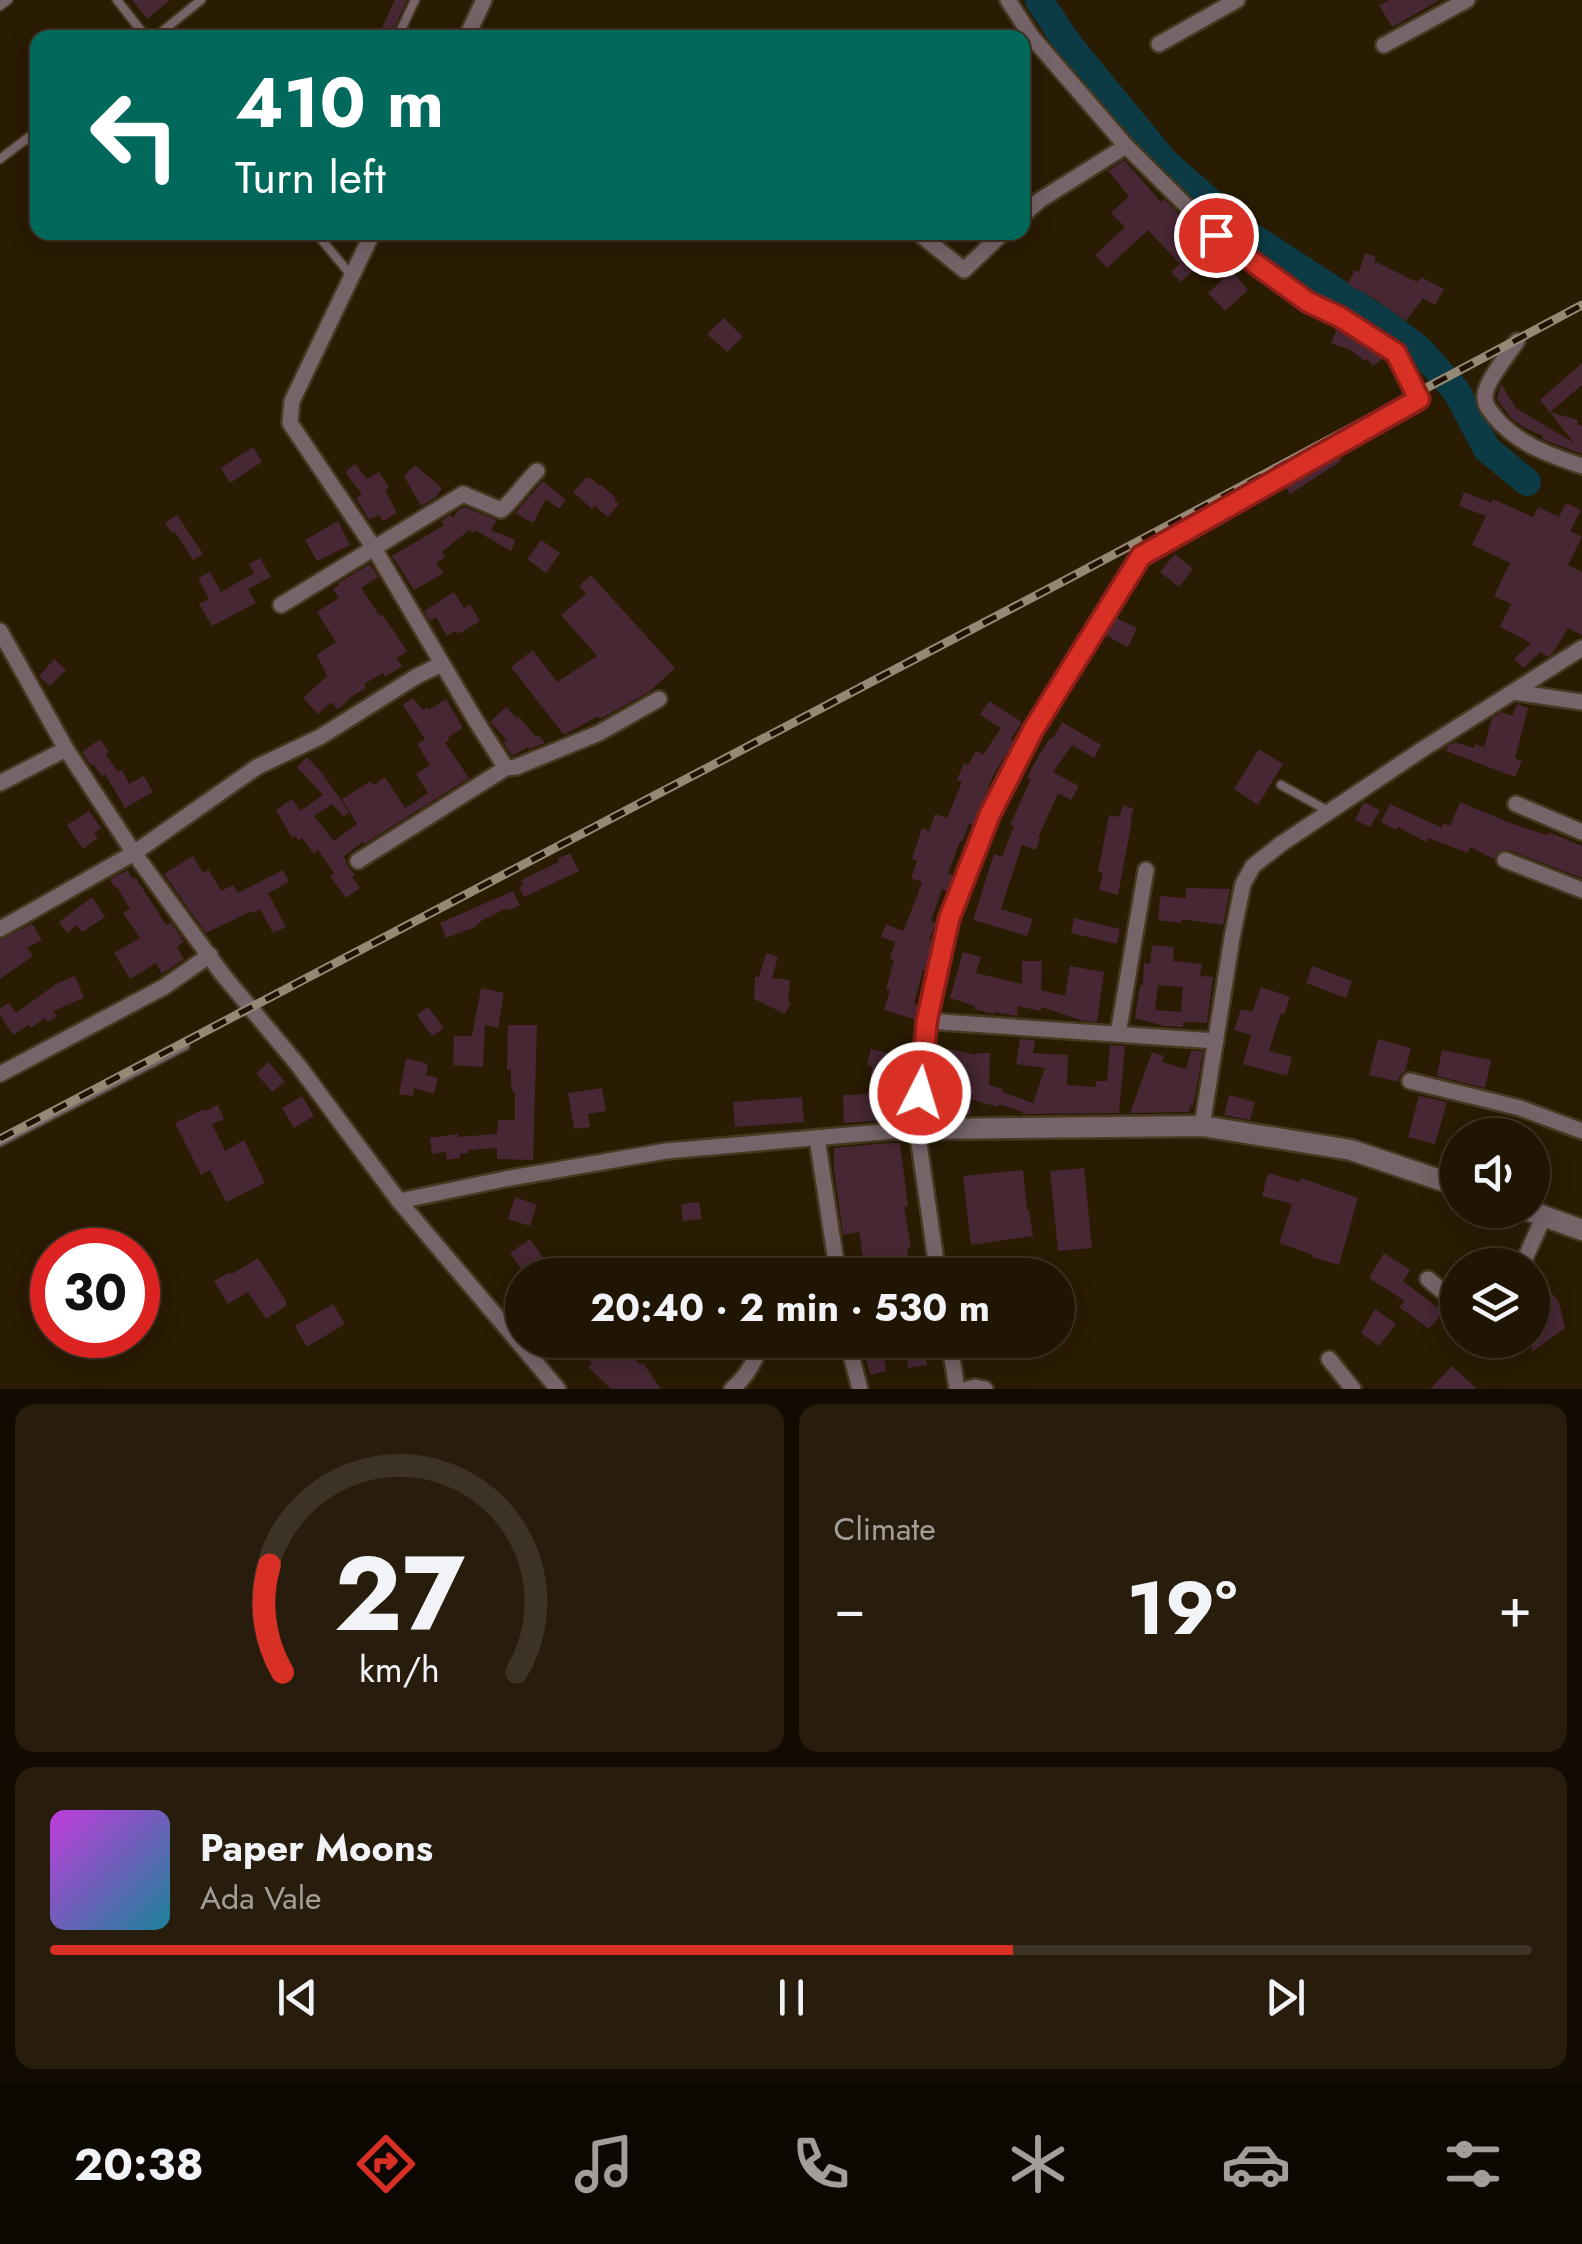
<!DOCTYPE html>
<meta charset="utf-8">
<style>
:root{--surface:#201402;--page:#281d0c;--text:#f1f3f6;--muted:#a29e99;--line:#3d3324;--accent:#d93025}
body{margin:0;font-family:Jost,sans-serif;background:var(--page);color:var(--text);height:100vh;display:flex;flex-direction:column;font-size:38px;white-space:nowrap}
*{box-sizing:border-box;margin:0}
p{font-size:32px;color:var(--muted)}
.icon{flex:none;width:55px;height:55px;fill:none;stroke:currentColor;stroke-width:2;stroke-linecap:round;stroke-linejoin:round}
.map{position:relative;height:1389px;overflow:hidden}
.details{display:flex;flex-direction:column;gap:15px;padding:15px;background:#120b01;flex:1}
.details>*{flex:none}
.hud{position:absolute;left:30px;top:30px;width:1000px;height:210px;border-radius:20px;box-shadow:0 5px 25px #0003,0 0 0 2px var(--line);background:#00695c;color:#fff;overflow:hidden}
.fabs{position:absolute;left:1440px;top:1118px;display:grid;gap:20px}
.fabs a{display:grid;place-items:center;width:110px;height:110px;border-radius:50%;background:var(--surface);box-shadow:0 5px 25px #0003,0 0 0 2px var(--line);font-size:50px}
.speed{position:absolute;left:30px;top:1228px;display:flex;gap:20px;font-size:50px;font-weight:700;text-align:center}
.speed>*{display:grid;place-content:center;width:130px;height:130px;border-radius:50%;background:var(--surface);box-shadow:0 5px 25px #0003,0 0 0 2px var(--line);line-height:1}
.speed .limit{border:15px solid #d22;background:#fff;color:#111}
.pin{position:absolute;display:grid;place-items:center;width:85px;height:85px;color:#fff;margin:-42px;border:5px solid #fff;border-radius:50%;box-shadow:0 2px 10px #0007}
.me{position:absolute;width:110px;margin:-55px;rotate:5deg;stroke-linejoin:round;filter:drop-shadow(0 0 8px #0008)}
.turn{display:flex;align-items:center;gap:35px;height:210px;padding:0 40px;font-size:45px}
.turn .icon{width:130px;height:130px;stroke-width:2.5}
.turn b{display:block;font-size:70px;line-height:85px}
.big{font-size:75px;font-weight:700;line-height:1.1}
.details .widget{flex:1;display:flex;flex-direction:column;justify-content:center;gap:15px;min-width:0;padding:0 35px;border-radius:20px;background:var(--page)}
.details .dial{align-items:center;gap:0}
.dial svg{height:260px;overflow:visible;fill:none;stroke:var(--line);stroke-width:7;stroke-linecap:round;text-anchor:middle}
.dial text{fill:var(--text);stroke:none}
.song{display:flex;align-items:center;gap:30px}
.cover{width:120px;height:120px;border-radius:15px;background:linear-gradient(135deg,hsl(290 70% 55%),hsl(190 70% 35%))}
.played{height:10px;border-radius:5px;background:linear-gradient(90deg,var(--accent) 65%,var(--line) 65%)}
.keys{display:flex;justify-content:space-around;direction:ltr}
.heat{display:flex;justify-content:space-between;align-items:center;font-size:55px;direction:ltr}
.details .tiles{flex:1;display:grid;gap:15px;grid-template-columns:1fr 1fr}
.widget:last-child{grid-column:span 2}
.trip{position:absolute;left:505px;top:1258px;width:570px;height:100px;border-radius:50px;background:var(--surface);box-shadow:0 5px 25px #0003,0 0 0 2px var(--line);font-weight:700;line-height:100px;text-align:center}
.dock{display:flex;height:160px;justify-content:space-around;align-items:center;background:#0d0801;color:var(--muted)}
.dock .icon{width:70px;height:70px}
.dock .on{color:var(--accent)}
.dock b{font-size:45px;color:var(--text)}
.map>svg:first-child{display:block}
</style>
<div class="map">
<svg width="1582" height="1389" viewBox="0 0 1582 1389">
<rect width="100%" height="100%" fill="#2a1b03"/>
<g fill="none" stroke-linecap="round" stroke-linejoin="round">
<!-- river -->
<polyline stroke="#0c3b45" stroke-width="28" points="1039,0 1066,41 1165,162 1243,231 1383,322 1420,350 1457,392 1487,449 1527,482"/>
</g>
<!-- building -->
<g fill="#472734" fill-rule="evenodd">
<polygon points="132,0 170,0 147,19"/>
<polygon points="395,0 407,0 390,38 377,38"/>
<polygon points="1389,0 1440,0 1392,27 1379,5"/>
<polygon points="1124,160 1161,202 1164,199 1217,250 1181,282 1171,272 1180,264 1148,230 1107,268 1095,255 1125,227 1111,213 1129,196 1108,171"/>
<polygon points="1365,253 1376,257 1374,261 1417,282 1421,277 1444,289 1435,305 1423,298 1406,321 1372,297 1347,284 1355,270 1359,272"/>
<polygon points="1232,271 1248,290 1225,311 1208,293"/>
<polygon points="724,318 743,337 727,352 707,334"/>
<polygon points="1337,329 1383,358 1373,366 1367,359 1365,361 1350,350 1331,343"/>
<polygon points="1582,363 1582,385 1550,412 1578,420 1577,424 1582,426 1582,454 1542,439 1543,436 1523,427 1511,418 1497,400 1501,384 1516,408 1574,443 1540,400"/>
<polygon points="253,447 262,462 230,483 221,468"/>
<polygon points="1339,457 1341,461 1290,494 1286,487"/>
<polygon points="355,464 367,479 379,472 389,487 385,490 397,513 383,521 379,515 369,520 356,498 362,494 345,472"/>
<polygon points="415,465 442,488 436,497 421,506 404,476"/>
<polygon points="586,478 591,478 599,486 600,484 616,498 614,500 619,504 608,517 595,506 592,509 573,492"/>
<polygon points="543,481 566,500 559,509 546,499 533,523 515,513"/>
<polygon points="1464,492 1492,503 1493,499 1533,517 1538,507 1559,517 1566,503 1581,510 1570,531 1582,537 1568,565 1582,572 1582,635 1568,628 1553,653 1548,657 1540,652 1524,668 1514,659 1531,643 1500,627 1511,604 1494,596 1510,563 1472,545 1486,516 1459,506"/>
<polygon points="464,507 497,520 491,530 515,540 511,551 475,530 473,533 469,530 442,552 445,557 436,563 444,573 414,590 392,556 444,525 441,521 450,515 453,518 458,510"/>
<polygon points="177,515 203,554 193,560 175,532 172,533 165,523"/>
<polygon points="338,521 350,545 317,561 305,540"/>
<polygon points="541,540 560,553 546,573 527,559"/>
<polygon points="1175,554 1193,569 1179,587 1160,572"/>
<polygon points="260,558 271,577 248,589 256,603 212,626 199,604 209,599 198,578 210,572 221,592 254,573 249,564"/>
<polygon points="370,564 378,577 361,588 380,616 382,614 407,651 397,658 402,666 385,677 383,673 364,684 366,688 352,696 338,710 331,702 318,714 303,698 327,676 317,655 336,642 317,612 339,598 333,589 339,585 338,583"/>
<polygon points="591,575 675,668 649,692 600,719 598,716 564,735 511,667 533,650 557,682 597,656 561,615 586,594 579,586"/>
<polygon points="454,592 464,608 470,604 480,621 458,634 456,631 447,636 436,617 430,621 424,611"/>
<polygon points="1116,618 1137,628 1128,647 1105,635"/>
<polygon points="54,659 66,670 50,686 39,676"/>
<polygon points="413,698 423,710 427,707 429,710 446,699 463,728 448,737 450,739 445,743 469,778 364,844 363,842 344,856 349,868 355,874 352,877 360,888 346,898 330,876 334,873 318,850 314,854 302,838 299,841 295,836 292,838 276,810 292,799 300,811 323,795 297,767 307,757 322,773 349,812 344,817 332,804 314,816 334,841 357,824 342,799 371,781 374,785 385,777 405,808 428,793 416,774 430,765 417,744 425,739 403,705"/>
<polygon points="989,701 1022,722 1011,739 1014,741 993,776 974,825 969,824 962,842 960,841 948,873 953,875 947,891 942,889 931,921 936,923 929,940 933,941 926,971 923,970 914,1004 918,1005 914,1019 884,1010 890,990 886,989 894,960 890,959 895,942 881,937 886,924 903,931 910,914 922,882 911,878 917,861 912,859 922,828 929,831 935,814 947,818 962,782 957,780 964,763 968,765 976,751 983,755 1001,728 980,715"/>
<polygon points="1517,704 1528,708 1515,758 1522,761 1515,777 1446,751 1448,746 1455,742 1474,748 1475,744 1484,747 1492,718 1502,712 1512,716"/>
<polygon points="506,707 517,718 518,716 536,737 538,735 545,743 529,749 528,747 512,756 503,742 507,740 490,722"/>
<polygon points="1062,722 1101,745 1094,758 1072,745 1053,772 1079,786 1071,800 1058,793 1038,838 1040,839 1036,850 1022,845 1001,909 1033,919 1027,936 973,920 994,854 1002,857 1014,826 1010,825 1031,779 1027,777 1042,750 1051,737 1053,738"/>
<polygon points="100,739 109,752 105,754 118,772 122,770 129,784 144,776 153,792 125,808 105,774 102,776 93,764 91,766 82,752"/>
<polygon points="1259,749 1283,764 1258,805 1234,789"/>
<polygon points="1364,802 1380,810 1370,827 1355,820"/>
<polygon points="1460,802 1513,824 1547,835 1549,832 1582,846 1582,878 1509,850 1499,851 1494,859 1470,847 1468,853 1428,838 1426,842 1398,827 1396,830 1381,822 1390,804 1442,828 1443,823 1450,826"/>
<polygon points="1123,805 1134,809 1130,820 1132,820 1118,895 1099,890 1103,873 1098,872 1109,815 1119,817"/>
<polygon points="89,811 101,828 94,833 98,838 83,849 67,825"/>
<polygon points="570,853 579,871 524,897 519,887 523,885 521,880 559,862 557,859"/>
<polygon points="193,856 203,873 209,870 221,891 233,885 238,893 283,870 289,882 268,893 286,927 273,933 260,909 253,913 252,911 206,933 164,874"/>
<polygon points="127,870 133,879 136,878 166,925 171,923 184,941 177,947 184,959 162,974 156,963 130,979 114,953 140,938 123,913 130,909 117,887 115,888 110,880"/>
<polygon points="1186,888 1230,889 1223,925 1182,919 1181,923 1158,920 1160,896 1186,898"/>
<polygon points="513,891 520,905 508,911 507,908 481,921 475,927 446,938 440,923"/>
<polygon points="92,897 105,917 82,932 77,925 67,933 59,922"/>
<polygon points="1074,918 1120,929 1117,944 1071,933"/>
<polygon points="32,924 42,940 27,948 33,956 0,979 0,940"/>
<path d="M1152,945L1174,947L1173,961L1202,964L1200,976L1213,977L1207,1023L1183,1022V1027L1164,1026L1135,1018L1140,985H1143L1144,963L1150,964ZM1158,985L1183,987L1181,1012L1155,1010Z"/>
<polygon points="963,952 981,957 976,973 1022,984 1022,961 1042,961 1041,990 1065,996 1070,966 1104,972 1097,1022 1083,1021 1042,1007 1040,1011 1018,1006 1017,1016 994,1012 994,1014 974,1009 975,1006 950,998"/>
<polygon points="766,953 778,957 772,978 790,980 788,1002 791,1003 785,1014 754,999 755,977 759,977"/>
<polygon points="1312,966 1352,981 1346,998 1306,983"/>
<polygon points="75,976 84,998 53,1011 57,1016 48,1022 45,1018 31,1028 29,1025 13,1035 0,1015 0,1008 9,1003 16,1013 56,984"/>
<polygon points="1261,987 1290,997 1284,1015 1281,1013 1269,1051 1292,1057 1287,1076 1243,1064 1251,1035 1234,1030 1241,1009 1252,1012"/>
<polygon points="481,988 504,993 498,1028 485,1025 483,1067 453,1065 454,1036 472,1036"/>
<polygon points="428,1007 444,1028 432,1036 417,1015"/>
<polygon points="508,1025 537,1025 533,1160 497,1159 497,1148 468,1150 468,1153 460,1154 460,1158 447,1160 446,1152 432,1154 430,1138 458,1134 458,1137 497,1134 498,1120 515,1120 515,1093 513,1093 511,1085 511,1070 507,1070"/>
<polygon points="1020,1039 1035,1040 1033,1053 1068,1055 1067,1085 1096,1087 1096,1081 1107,1081 1110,1045 1125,1046 1119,1113 1022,1114 1023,1112 999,1104 998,1107 970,1099 971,1115 957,1115 957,1092 936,1089 938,1074 936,1073 939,1062 935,1061 938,1047 977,1055 977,1053 990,1053 989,1085 1003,1089 1002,1092 1033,1103 1045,1068 1016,1064"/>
<polygon points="1378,1039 1411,1048 1405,1071 1399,1077 1399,1082 1369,1075"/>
<polygon points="871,1049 904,1058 899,1076 903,1076 900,1094 882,1091 885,1120 844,1123 843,1095 868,1094 872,1067 867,1065"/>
<polygon points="1442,1050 1491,1060 1485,1088 1437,1076"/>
<polygon points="1191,1051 1203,1051 1194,1102 1193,1106 1191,1105 1189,1112 1130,1113 1152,1052 1164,1056 1162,1062 1186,1069"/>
<polygon points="406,1058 428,1064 426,1075 438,1078 434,1094 414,1088 413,1096 399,1094"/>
<polygon points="269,1062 285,1082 272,1092 256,1073"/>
<polygon points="602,1088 606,1111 588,1114 590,1127 574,1129 568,1093"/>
<polygon points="1229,1095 1255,1102 1250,1120 1224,1115"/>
<polygon points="302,1096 314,1116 294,1128 282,1108"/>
<polygon points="1419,1096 1447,1102 1435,1144 1408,1137"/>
<polygon points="802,1097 804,1122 735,1127 733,1102"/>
<polygon points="218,1105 224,1119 212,1124 225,1151 244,1140 265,1183 226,1202 210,1170 201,1175 175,1123 204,1109 205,1111"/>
<polygon points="888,1143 900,1143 908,1206 904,1207 911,1248 907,1249 911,1275 849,1275 847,1258 863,1257 859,1232 843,1235 834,1170 834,1148"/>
<polygon points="1084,1168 1092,1248 1058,1251 1050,1171"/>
<polygon points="1023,1170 1027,1210 1029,1210 1033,1236 971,1245 963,1176"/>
<polygon points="1268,1173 1300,1182 1301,1178 1358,1198 1339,1265 1312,1257 1313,1255 1279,1243 1292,1204 1262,1196"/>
<polygon points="515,1197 537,1205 530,1226 508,1219"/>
<polygon points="699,1202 702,1219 683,1221 681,1204"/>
<polygon points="530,1239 544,1259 524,1273 510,1253"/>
<polygon points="1384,1253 1410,1270 1403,1281 1443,1312 1429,1329 1399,1307 1405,1301 1369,1278"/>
<polygon points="258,1258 286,1301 286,1306 266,1319 248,1292 228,1304 214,1281 230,1272 232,1274"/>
<polygon points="1532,1269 1559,1302 1565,1328 1532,1352"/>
<polygon points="333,1304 345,1324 307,1347 295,1326"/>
<polygon points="1375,1309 1396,1324 1379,1346 1361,1333"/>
<polygon points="600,1340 614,1340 641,1365 643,1363 661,1389 611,1389 588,1367 592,1363 585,1356"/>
<polygon points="861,1340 927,1340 927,1348 925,1348 927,1365 908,1368 906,1350 883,1353 886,1371 870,1375"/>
<polygon points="964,1340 1011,1340 1013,1350 966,1359"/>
<polygon points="1452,1366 1477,1389 1430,1389"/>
</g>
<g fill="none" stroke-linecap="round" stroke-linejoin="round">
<defs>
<g id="service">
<polyline points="117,0 147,38"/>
<polyline points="0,6 8,0"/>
<polyline points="154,38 201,0"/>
<polyline points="397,38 415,0"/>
<polyline points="0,159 38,130"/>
<polyline points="315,232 351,275"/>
<polyline points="1281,785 1330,812"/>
<polyline points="0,1142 185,1046"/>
</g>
<g id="minor">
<polyline points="466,38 484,0"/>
<polyline points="1159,44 1237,0"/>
<polyline points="1384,45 1467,0"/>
<polyline points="1022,216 1040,200 1126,146"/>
<polyline points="917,232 964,270 1004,232"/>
<path d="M1517,341C1508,355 1486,381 1485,395C1484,405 1489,409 1494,416C1517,444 1549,455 1582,466"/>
<polyline points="281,605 374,548 290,423 292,401 373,232"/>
<polyline points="0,631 66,749 134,853 223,975 298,1065 399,1201 558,1389"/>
<polyline points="1513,692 1582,702"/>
<path d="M506,768L476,721L374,548L463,494L501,510C514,500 524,483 537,471"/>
<polyline points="0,783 66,749"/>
<polyline points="1516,804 1582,832"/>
<polyline points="1505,860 1582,890"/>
<polyline points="358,861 506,768 516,767 599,733 659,699"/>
<polyline points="0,929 134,853 257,767 320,737 417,676 442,664"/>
<polyline points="927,1021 1216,1041"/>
<polyline points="1118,1034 1146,870"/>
<polyline points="0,1074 164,987 210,955"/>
<polyline points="1410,1081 1520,1108 1582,1131"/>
<polyline points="1202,1126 1232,938 1243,884 1253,866 1281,844 1423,749 1582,648"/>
<polyline points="817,1138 838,1275"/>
<polyline points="399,1201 505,1179 666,1151 917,1129"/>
<polyline points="1517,1265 1524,1261 1544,1216"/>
<polyline points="938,1275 917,1129 927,1021 949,919 990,814 1033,730 1141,556 1419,399 1396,353 1340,317 1308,302 1216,235 1126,146 1031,36 1008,0"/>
<polyline points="1428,1279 1458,1305"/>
<polyline points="1456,1329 1458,1317"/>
<polyline points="847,1340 860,1389"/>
<polyline points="949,1340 957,1389"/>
<polyline points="1329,1359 1353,1389"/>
<path d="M732,1389C746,1377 758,1359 760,1340"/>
<polyline points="967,1389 975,1387 985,1389"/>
</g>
<g id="tertiary">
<polyline points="917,1129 1202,1126 1351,1150 1458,1186"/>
<polyline points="1527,1210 1582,1230"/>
</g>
</defs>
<!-- service casing -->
<use href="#service" stroke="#463821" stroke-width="12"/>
<!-- minor casing -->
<use href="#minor" stroke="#463821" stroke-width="20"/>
<!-- tertiary casing -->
<use href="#tertiary" stroke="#463821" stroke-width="25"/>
<!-- service -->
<use href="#service" stroke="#766468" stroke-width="8"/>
<!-- minor -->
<use href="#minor" stroke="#766468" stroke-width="15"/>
<!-- tertiary -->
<use href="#tertiary" stroke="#766468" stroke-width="20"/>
<defs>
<polyline id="rail" points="0,1139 1077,574 1582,305"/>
</defs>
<!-- rail casing -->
<use href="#rail" stroke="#958976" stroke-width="9"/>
<!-- rail -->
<use href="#rail" stroke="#201100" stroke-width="5" stroke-dasharray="15" stroke-linecap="butt"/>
</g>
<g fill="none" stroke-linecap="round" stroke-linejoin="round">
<defs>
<polyline id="route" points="920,1093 927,1020 949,919 990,814 1033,730 1141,556 1419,399 1396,353 1340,317 1308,302 1216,235"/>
</defs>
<!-- route casing -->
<use href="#route" stroke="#8d1f18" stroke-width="25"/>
<!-- route -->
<use href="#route" stroke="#d93025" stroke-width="18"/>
</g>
</svg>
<div class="fabs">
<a><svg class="icon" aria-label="sound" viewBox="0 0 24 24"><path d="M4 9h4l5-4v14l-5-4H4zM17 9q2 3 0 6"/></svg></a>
<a><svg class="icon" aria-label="layers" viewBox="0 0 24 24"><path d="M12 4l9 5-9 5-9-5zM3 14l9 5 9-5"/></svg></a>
</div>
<div class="speed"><div class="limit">30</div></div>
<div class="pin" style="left:1216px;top:235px;background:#d93025"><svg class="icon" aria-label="arrive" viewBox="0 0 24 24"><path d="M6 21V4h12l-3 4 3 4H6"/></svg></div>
<svg class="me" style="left:920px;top:1093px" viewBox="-20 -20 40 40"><circle r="17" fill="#d93025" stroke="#fff" stroke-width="3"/><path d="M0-11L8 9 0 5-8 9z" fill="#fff"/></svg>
<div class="trip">20:40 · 2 min · 530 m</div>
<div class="hud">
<div class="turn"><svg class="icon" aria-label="left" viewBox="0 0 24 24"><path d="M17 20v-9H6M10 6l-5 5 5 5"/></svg><div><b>410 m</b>Turn left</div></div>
</div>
</div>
<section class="details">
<div class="tiles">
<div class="widget dial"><svg viewBox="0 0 100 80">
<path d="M14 69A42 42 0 1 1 86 69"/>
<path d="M14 69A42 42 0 0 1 10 36" stroke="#d93025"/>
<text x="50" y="56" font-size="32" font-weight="700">27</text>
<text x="50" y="72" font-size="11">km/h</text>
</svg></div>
<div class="widget"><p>Climate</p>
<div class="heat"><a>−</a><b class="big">19°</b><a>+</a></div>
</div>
<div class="widget">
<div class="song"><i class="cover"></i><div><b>Paper Moons</b><p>Ada Vale</p></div></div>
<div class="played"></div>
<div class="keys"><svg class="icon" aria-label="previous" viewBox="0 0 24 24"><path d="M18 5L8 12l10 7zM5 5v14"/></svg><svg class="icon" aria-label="pause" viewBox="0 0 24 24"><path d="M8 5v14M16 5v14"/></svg><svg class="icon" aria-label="next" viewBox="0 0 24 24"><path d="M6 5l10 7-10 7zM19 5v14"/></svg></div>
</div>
</div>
</section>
<nav class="dock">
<b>20:38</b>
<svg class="icon on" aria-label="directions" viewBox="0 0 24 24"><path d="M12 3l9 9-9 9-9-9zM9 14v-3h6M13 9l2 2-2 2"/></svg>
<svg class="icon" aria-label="music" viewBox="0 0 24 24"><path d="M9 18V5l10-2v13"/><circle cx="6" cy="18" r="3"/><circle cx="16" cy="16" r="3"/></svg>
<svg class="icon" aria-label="phone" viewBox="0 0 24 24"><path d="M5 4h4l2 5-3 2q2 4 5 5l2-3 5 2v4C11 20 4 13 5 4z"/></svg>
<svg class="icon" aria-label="climate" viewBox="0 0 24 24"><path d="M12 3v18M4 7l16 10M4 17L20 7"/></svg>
<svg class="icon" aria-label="car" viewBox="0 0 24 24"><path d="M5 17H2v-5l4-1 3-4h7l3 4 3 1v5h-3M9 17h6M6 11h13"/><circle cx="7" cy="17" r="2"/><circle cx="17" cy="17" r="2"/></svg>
<svg class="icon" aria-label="filters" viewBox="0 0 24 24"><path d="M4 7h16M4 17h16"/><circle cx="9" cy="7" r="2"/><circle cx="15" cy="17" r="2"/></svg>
</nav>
